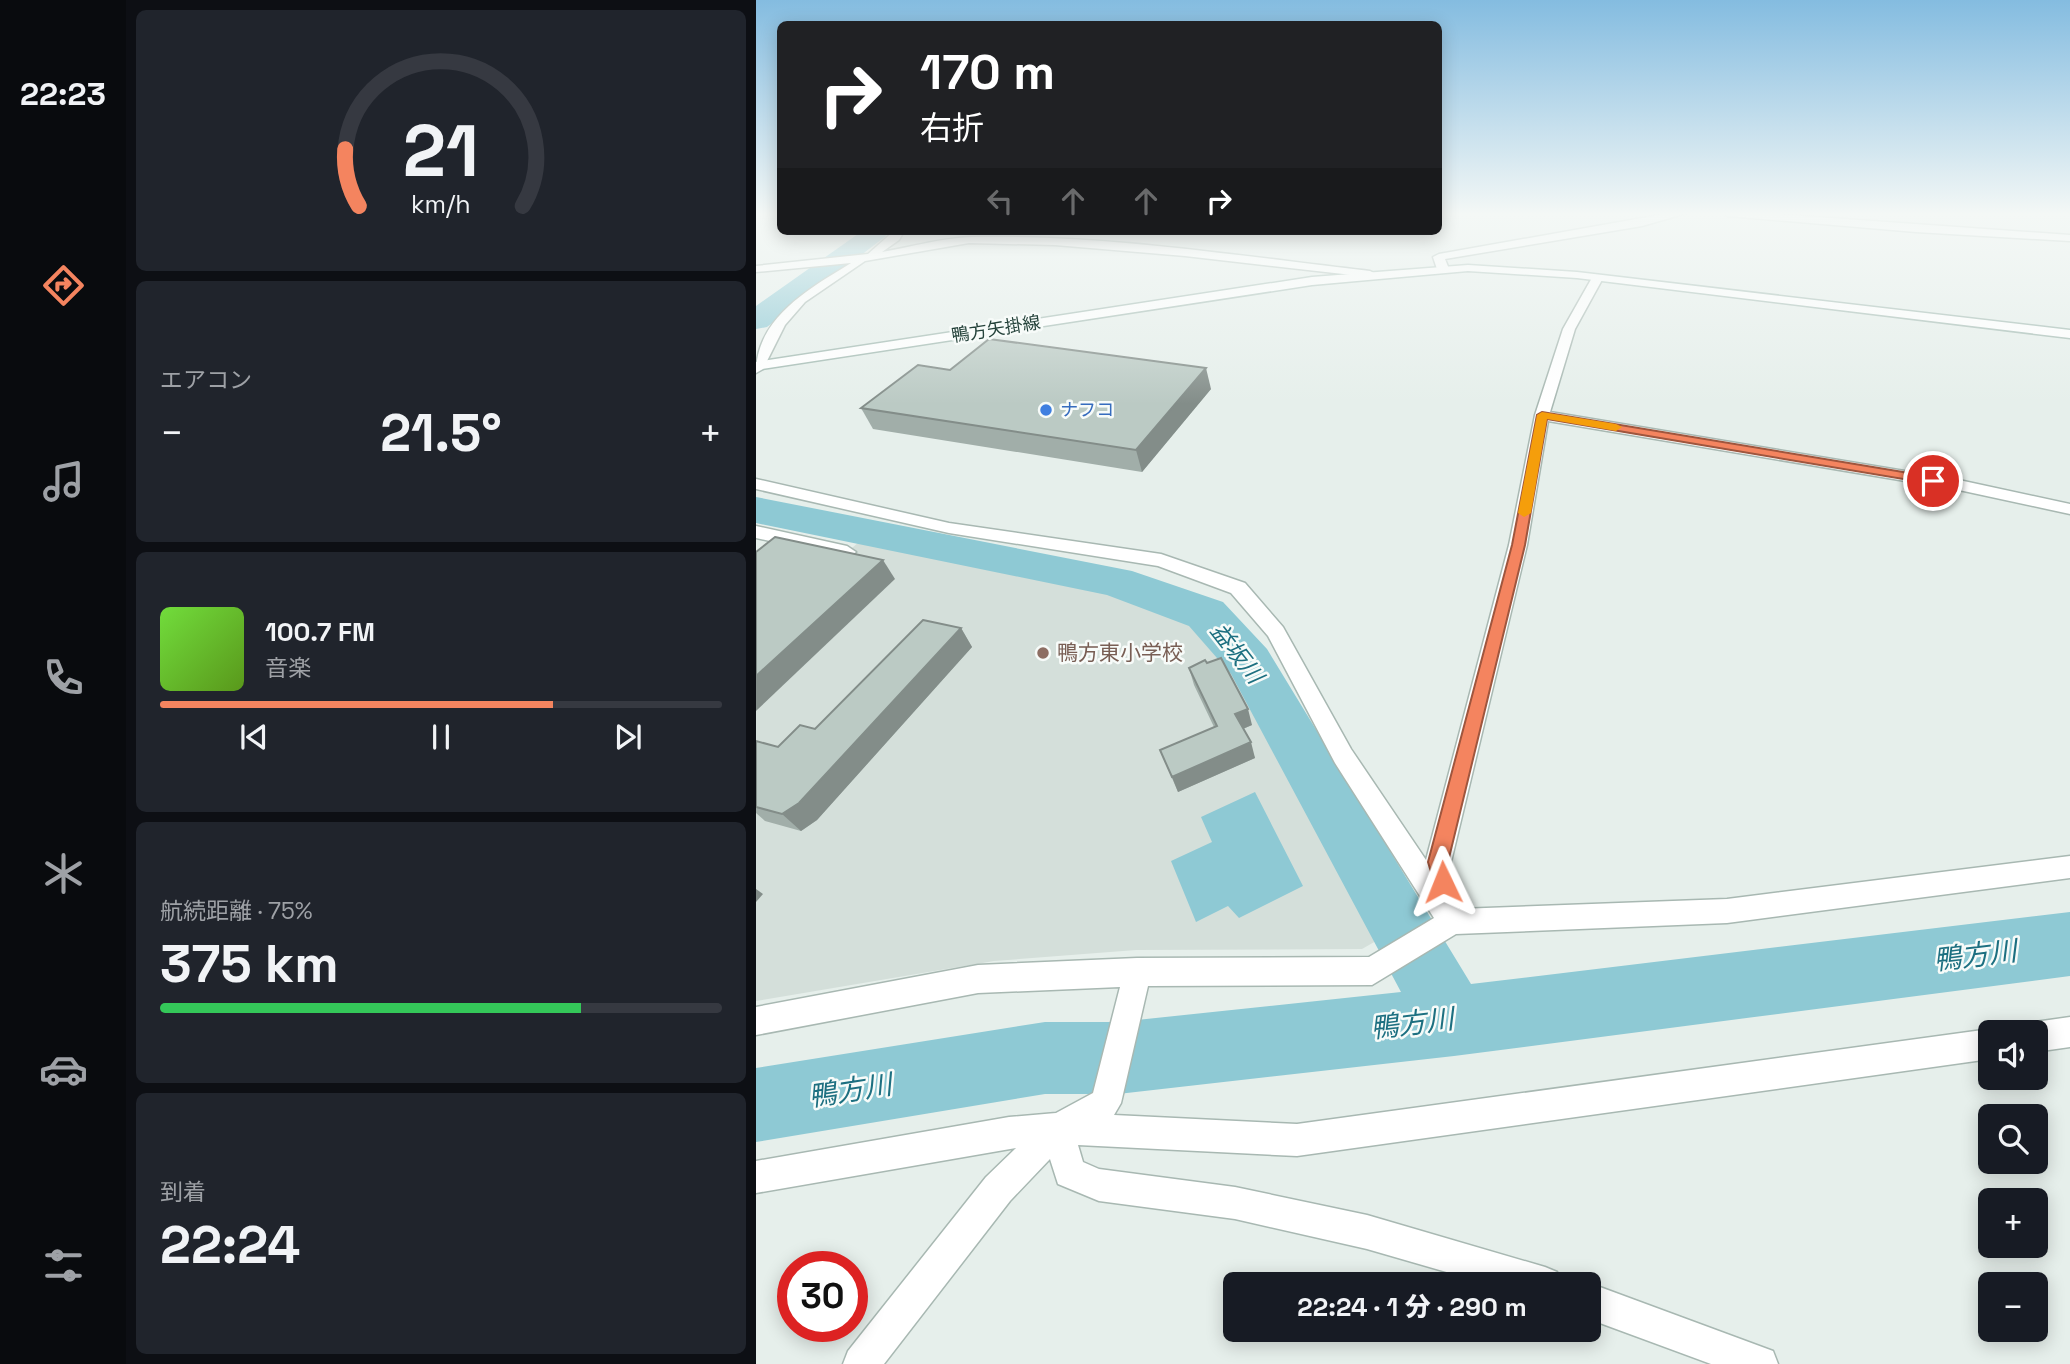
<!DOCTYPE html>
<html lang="ja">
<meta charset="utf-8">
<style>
:root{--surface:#171b24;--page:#20242c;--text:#f1f3f6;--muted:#9ea1a6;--line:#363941;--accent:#f4845f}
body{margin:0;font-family:"Space Grotesk","Noto Sans JP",sans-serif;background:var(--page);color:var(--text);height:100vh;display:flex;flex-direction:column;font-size:26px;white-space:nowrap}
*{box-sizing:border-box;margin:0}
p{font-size:23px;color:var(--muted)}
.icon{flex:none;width:38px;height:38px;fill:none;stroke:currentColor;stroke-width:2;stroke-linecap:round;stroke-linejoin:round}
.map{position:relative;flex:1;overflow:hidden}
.drawer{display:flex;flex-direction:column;gap:10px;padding:10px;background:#0d0f14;width:630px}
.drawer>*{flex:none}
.hud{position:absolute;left:21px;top:21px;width:665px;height:214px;border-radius:10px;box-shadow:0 4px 18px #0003;background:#202124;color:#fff;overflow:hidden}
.buttons{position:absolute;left:1222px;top:1020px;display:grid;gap:14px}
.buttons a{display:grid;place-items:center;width:70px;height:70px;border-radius:10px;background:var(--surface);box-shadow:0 4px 18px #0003;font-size:35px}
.speed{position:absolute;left:21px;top:1251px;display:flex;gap:14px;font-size:35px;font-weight:700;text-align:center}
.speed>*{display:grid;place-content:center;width:91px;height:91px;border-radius:50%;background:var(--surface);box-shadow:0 4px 18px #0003;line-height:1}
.speed .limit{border:10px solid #d22;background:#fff;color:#111}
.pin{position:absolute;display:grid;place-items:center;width:60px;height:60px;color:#fff;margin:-30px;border:4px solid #fff;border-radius:50%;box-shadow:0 2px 7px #0007}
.me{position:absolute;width:77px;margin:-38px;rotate:358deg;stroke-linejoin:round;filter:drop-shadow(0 0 5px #0008)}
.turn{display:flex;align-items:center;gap:24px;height:147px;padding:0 28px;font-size:32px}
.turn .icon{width:91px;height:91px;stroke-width:2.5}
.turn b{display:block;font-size:49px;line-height:60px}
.lanes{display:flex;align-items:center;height:66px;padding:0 28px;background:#0003;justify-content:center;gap:35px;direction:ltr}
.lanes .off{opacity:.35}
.big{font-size:52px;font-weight:800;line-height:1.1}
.drawer .tile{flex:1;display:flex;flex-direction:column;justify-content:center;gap:10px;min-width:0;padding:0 24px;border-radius:10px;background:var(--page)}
.drawer .dial{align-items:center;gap:0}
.dial svg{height:182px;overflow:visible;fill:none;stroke:var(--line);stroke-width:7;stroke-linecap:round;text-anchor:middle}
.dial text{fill:var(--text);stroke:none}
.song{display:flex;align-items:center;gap:21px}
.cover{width:84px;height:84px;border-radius:10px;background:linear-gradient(135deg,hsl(100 70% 55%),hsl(90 70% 35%))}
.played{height:7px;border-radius:4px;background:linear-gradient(90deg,var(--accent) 70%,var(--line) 70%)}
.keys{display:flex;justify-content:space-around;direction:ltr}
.heat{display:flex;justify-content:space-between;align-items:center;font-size:38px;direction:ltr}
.charge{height:10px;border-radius:5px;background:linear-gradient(90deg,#34c759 75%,var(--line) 0)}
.trip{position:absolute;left:467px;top:1272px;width:378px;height:70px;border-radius:10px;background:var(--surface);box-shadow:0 4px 18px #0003;font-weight:800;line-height:70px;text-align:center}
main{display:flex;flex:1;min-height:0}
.dock{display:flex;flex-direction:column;width:126px;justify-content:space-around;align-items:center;background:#090b0e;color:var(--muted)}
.dock .icon{width:49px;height:49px}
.dock .active{color:var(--accent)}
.dock b{font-size:32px;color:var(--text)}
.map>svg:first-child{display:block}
</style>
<main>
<nav class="dock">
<b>22:23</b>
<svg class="icon active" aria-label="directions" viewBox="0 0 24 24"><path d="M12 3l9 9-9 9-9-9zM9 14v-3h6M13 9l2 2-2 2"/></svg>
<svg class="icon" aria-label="music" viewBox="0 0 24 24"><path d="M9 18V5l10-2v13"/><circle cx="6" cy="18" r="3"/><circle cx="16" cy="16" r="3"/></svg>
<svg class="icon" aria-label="phone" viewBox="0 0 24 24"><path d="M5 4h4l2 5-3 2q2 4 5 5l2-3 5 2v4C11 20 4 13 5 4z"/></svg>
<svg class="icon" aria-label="climate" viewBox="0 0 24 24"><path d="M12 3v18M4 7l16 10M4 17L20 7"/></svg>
<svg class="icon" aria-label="car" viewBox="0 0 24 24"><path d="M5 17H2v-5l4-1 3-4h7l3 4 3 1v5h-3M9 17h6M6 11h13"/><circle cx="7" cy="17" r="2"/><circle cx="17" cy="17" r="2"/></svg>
<svg class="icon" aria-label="filters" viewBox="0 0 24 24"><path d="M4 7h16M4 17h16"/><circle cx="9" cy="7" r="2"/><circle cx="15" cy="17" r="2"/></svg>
</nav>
<section class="drawer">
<div class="tile dial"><svg viewBox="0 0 100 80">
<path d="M14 69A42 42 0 1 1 86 69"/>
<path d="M14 69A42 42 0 0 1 8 44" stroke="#f4845f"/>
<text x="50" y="56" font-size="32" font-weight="700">21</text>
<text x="50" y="72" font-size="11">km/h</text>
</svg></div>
<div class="tile"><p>エアコン</p>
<div class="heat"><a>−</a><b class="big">21.5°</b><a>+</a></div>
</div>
<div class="tile">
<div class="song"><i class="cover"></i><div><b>100.7 FM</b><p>音楽</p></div></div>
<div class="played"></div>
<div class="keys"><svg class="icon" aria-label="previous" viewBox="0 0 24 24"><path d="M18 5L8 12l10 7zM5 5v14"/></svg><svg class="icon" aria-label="pause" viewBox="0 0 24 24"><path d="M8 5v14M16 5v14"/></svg><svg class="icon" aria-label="next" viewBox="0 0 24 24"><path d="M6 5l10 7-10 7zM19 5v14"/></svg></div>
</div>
<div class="tile"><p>航続距離 · 75%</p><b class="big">375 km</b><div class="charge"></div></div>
<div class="tile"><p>到着</p><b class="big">22:24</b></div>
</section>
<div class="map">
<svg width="1314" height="1364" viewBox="0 0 1314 1364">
<rect width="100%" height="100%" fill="#e6efeb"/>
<!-- built -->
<polygon fill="#d4dfda" points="103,542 438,604 501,688 620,941 606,949 380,950 238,961 0,1001 0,630"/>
<!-- water -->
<polygon fill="#8ec9d4" points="499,792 547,886 483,918 472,906 440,922 415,861 456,842 445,817"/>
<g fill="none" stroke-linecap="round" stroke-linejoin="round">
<!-- river -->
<g fill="#8ec9d4" fill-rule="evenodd">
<polygon points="100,231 127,231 130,236 11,327 0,329 0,306 102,234"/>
<polygon points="0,497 376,571 467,602 511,649 715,984 1314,912 1314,976 698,1056 362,1094 289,1094 0,1142 0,1068 289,1022 362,1022 645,992 475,674 433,626 351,595 0,523"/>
</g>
<defs>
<g id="street">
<polygon points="914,213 931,213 886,226 689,259 693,269 687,272 681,269 677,257 683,254"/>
<polygon points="967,213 1006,213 1314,235 1314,241 1160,232 972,216"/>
<path d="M138,231H148L143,240L126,252C155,247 186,238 216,237C347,234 483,256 614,271L620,274L614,277L429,256L299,245L213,243L109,261L49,302L29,325L7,369L0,373C0,318 53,289 95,263L0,272V266L112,254Z"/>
<polygon points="837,276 847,278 819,329 794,412 1203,480 1314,504 1314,514 1203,490 792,421 771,545 695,862 705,905 703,909 971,899 1314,856 1314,878 971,923 700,934 616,985 392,986 365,1103 358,1115 541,1124 1234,1029 1242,1032 1234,1032 1234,1059 541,1156 322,1145 327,1162 343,1169 479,1187 611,1215 789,1267 801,1272 806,1284 732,1284 611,1249 479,1219 343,1201 302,1184 294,1159 254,1201 128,1364 87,1364 92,1351 230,1177 260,1148 0,1193 0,1161 253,1117 300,1113 337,1093 364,987 222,993 0,1035 0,1007 222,965 381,958 613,957 678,918 579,763 512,636 475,593 402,566 193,533 0,489 0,479 193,523 405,554 489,583 527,627 595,749 670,860 753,545 779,415 807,329"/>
<polygon points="0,526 91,546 100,552 91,558 0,538"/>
<polygon points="1314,1017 1314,1047 1279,1052 1279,1032 1266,1032 1269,1027 1279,1022"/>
<polygon points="833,1283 1017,1351 1022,1364 955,1364 833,1319 833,1284 830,1284"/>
</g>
<polygon id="secondary" points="712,265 821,272 1314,330 1314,338 821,278 712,271 556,285 0,370 0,362 556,277"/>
</defs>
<!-- street casing -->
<use href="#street" stroke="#a8b8b2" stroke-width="3"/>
<!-- secondary casing -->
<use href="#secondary" stroke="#a4bbb3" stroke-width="3"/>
<!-- street -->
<use href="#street" fill="#fff" fill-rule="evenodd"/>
<!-- secondary -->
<use href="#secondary" fill="#fff" fill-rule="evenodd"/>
</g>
<!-- wall -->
<g fill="#a1aea9">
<polygon points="194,370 455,389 386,472 117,429 105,408"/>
<polygon points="205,628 216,647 61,820 45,831 9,821 0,813 0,741 22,747 59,729"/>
<polygon points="433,668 496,725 487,729 499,758 422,792 404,750 458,727 438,685"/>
</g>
<!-- shaded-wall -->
<g fill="#838d89">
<polygon points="450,368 455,389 386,472 380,450"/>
<polygon points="127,560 139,579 0,711 0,676"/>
<polygon points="205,628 216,647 61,820 45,831 26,814"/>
<polygon points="492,709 496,725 484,730 479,714"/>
<polygon points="495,742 499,758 422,792 416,777"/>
<polygon points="0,889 7,894 0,902"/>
</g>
<!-- building -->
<g fill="#bbcac4" stroke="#838d89" stroke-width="2">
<polygon points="233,339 450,368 380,450 105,408 162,365 194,370"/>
<polygon points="19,537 127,560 0,676 0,552"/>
<polygon points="167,620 205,628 43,803 26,814 0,807 0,741 22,747 44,725 59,729"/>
<polygon points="465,658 492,709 479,714 495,742 416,777 404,750 461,726 433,668 449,660 451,663"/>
</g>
<!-- sky -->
<linearGradient id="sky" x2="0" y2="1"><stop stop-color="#84bce0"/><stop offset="0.53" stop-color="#f4f8f6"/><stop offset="1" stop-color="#f4f8f6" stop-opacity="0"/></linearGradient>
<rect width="1314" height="404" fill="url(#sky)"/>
<!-- route -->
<polygon fill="#f4845f" stroke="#9f563e" stroke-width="2" points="786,412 1177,477 1183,481 1177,484 791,419 769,545 692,862 697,882 694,889 687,891 680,889 672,862 756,545 781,415"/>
<!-- slow -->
<polygon fill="#f59e0b" points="786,412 860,424 866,427 860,431 791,419 775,513 768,517 762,513 781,415"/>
<!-- markers -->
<circle fill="#3f7fe0" stroke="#f7fbf9" stroke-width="2.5" cx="290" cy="410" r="7"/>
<circle fill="#8d6e63" stroke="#f7fbf9" stroke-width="2.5" cx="287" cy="653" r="7"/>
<g text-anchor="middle" stroke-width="5" stroke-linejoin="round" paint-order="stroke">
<!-- far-street labels -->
<g font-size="18" fill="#24423a" stroke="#f7fbf9">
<text transform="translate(240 329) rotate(-9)" y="6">鴨方矢掛線</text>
</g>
<!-- far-shop labels -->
<g font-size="18" fill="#366cbe" stroke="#f7fbf9" text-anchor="start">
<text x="304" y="416">ナフコ</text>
</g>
<!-- education labels -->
<g font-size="21" fill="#785e54" stroke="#f7fbf9" text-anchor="start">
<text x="301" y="660">鴨方東小学校</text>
</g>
<!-- water labels -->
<g font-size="23" font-style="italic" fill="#1c6f80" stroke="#f7fbf9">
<text transform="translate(481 653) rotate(52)" y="8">益坂川</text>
</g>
<!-- near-water labels -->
<g font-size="28" font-style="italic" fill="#1c6f80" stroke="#f7fbf9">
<text transform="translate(1219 955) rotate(-7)" y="10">鴨方川</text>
<text transform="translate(656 1023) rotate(-7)" y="10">鴨方川</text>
<text transform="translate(94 1090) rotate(-9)" y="10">鴨方川</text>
</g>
</g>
</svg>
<div class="buttons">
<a><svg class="icon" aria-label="sound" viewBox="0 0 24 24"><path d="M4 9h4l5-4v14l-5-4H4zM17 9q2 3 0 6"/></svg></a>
<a><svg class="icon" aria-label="search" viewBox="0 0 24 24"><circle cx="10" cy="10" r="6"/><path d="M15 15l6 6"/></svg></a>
<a>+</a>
<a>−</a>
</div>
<div class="speed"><div class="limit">30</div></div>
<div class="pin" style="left:1177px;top:481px;background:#d93025"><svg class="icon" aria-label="arrive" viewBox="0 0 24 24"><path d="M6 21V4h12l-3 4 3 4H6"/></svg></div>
<svg class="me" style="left:687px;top:882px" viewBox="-20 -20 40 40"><path d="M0-17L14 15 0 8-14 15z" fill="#f4845f" stroke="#fff" stroke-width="4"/></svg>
<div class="trip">22:24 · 1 分 · 290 m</div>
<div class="hud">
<div class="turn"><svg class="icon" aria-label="right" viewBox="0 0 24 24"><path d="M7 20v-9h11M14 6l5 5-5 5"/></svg><div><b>170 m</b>右折</div></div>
<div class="lanes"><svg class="icon off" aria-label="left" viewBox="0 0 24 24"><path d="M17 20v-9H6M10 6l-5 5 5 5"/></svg><svg class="icon off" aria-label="ahead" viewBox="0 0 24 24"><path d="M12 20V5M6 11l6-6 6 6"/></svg><svg class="icon off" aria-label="ahead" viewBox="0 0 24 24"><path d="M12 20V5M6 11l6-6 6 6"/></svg><svg class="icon" aria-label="right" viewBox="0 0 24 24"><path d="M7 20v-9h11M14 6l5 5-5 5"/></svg></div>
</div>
</div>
</main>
